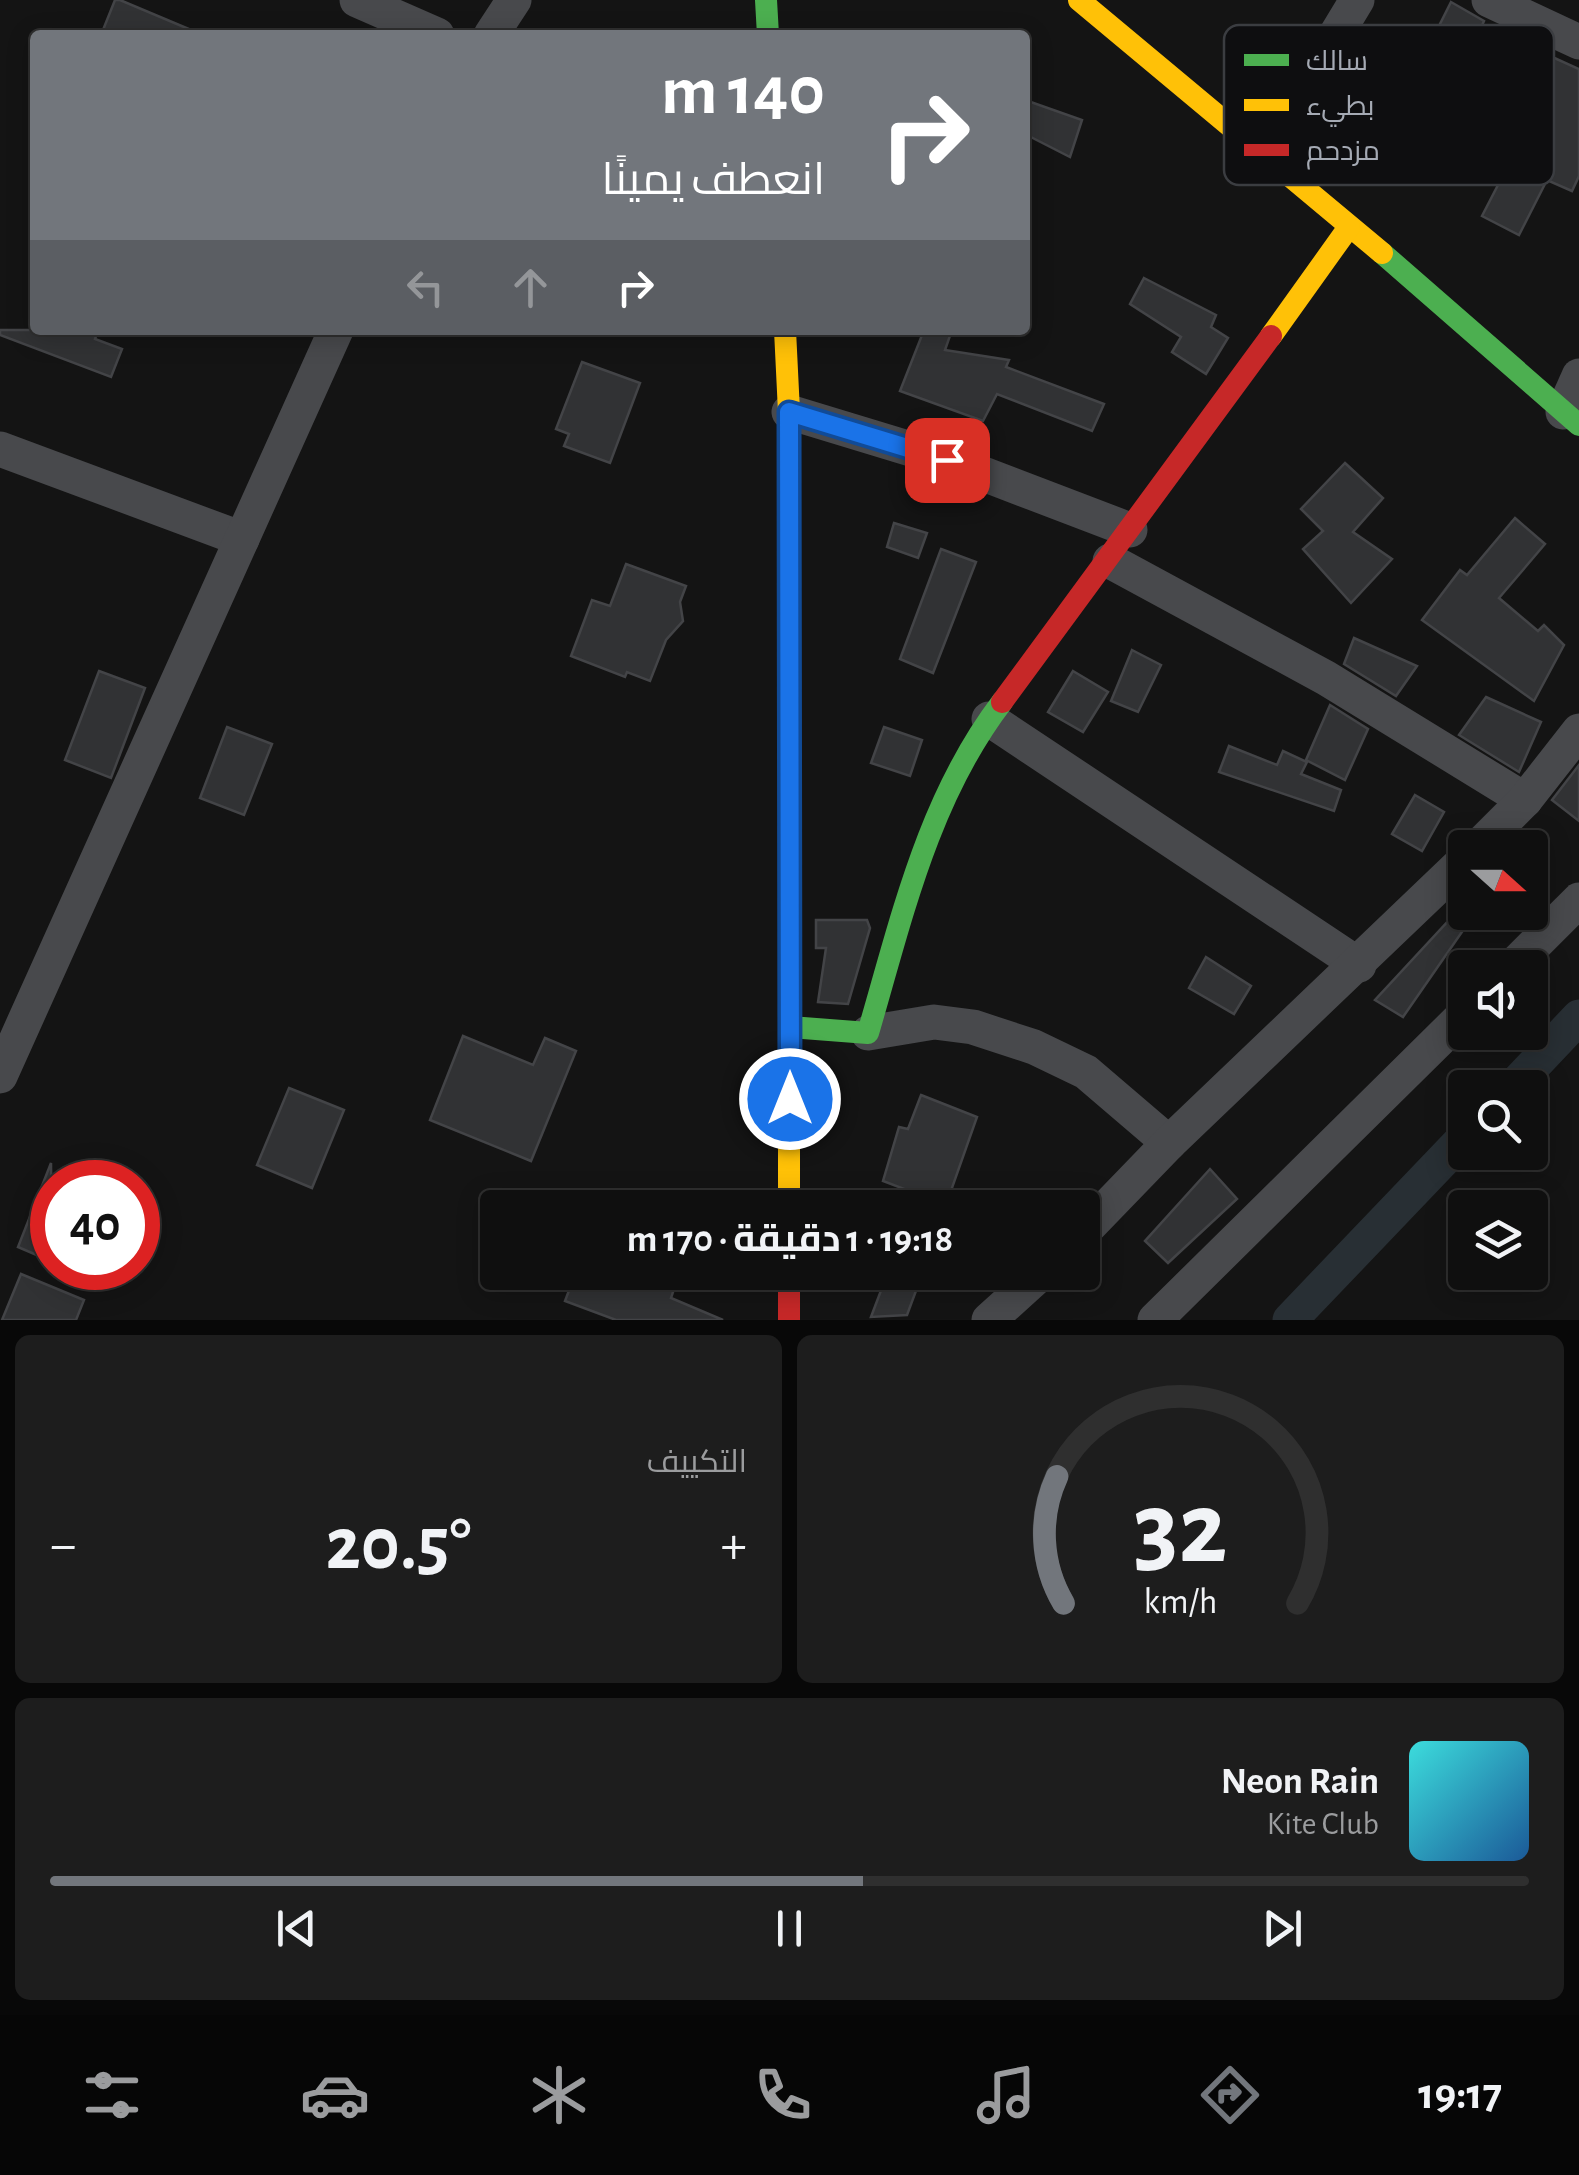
<!DOCTYPE html>
<html lang="ar">
<meta charset="utf-8">
<style>
:root{--surface:#0f0f0f;--page:#1d1d1d;--text:#f1f3f6;--muted:#9b9c9e;--line:#2f2f2f;--accent:#72767c}
body{margin:0;font-family:"Alegreya Sans",Cairo,sans-serif;background:var(--page);color:var(--text);direction:rtl;height:100vh;display:flex;flex-direction:column;font-size:38px;white-space:nowrap}
*{box-sizing:border-box;margin:0}
p{font-size:32px;color:var(--muted)}
.icon{flex:none;width:55px;height:55px;fill:none;stroke:currentColor;stroke-width:2;stroke-linecap:round;stroke-linejoin:round}
.map{position:relative;height:1320px;overflow:hidden;direction:ltr}
.panel{display:flex;flex-direction:column;gap:15px;padding:15px;background:#080808;flex:1}
.panel>*{flex:none}
.hud{position:absolute;left:30px;top:30px;width:1000px;height:305px;border-radius:10px;box-shadow:0 5px 25px #0003,0 0 0 2px var(--line);direction:rtl;background:#72767c;color:#fff;overflow:hidden}
.needle{width:65px;rotate:111deg}
.tools{position:absolute;left:1448px;top:830px;display:grid;gap:20px}
.tools a{display:grid;place-items:center;width:100px;height:100px;border-radius:10px;background:var(--surface);box-shadow:0 5px 25px #0003,0 0 0 2px var(--line);font-size:50px}
.speed{position:absolute;left:30px;top:1160px;display:flex;gap:20px;font-size:50px;font-weight:700;text-align:center}
.speed>*{display:grid;place-content:center;width:130px;height:130px;border-radius:50%;background:var(--surface);box-shadow:0 5px 25px #0003,0 0 0 2px var(--line);line-height:1}
.speed .limit{border:15px solid #d22;background:#fff;color:#111}
.pin{position:absolute;display:grid;place-items:center;width:85px;height:85px;color:#fff;margin:-42px;border-radius:20px;box-shadow:0 5px 15px #0006}
.me{position:absolute;width:110px;margin:-55px;rotate:0deg;stroke-linejoin:round;filter:drop-shadow(0 0 8px #0008)}
.turn{display:flex;align-items:center;gap:35px;height:210px;padding:0 40px;font-size:45px}
.turn .icon{width:130px;height:130px;stroke-width:2.5}
.turn b{display:block;font-size:70px;line-height:85px}
.lanes{display:flex;align-items:center;height:95px;padding:0 40px;background:#0003;justify-content:center;gap:50px;direction:ltr}
.lanes .off{opacity:.35}
.big{font-size:75px;font-weight:700;line-height:1.1}
.panel .card{flex:1;display:flex;flex-direction:column;justify-content:center;gap:15px;min-width:0;padding:0 35px;border-radius:15px;background:var(--page)}
.panel .dial{align-items:center;gap:0}
.dial svg{height:260px;overflow:visible;fill:none;stroke:var(--line);stroke-width:7;stroke-linecap:round;text-anchor:middle}
.dial text{fill:var(--text);stroke:none}
.song{display:flex;align-items:center;gap:30px}
.cover{width:120px;height:120px;border-radius:15px;background:linear-gradient(135deg,hsl(180 70% 55%),hsl(210 70% 35%))}
.played{height:10px;border-radius:5px;background:linear-gradient(90deg,var(--accent) 55%,var(--line) 55%)}
.keys{display:flex;justify-content:space-around;direction:ltr}
.heat{display:flex;justify-content:space-between;align-items:center;font-size:55px;direction:ltr}
.panel .tiles{flex:1;display:grid;gap:15px;grid-template-columns:1fr 1fr}
.card:last-child{grid-column:span 2}
.trip{position:absolute;left:480px;top:1190px;width:620px;height:100px;border-radius:10px;background:var(--surface);box-shadow:0 5px 25px #0003,0 0 0 2px var(--line);font-weight:700;line-height:100px;text-align:center;direction:rtl}
.menu{display:flex;height:160px;justify-content:space-around;align-items:center;background:#060606;color:var(--muted)}
.menu .icon{width:70px;height:70px}
.menu .current{color:var(--accent)}
.menu b{font-size:45px;color:var(--text)}
.map>svg:first-child{display:block}
</style>
<div class="map">
<svg width="1579" height="1320" viewBox="0 0 1579 1320">
<rect width="100%" height="100%" fill="#141414"/>
<g fill="none" stroke-linecap="round" stroke-linejoin="round">
<!-- canal -->
<g stroke="#282f34" stroke-width="35">
<polyline points="1512,1088 1579,1017"/>
<polyline points="1290,1320 1465,1137"/>
</g>
</g>
<!-- building -->
<g fill="#313234" stroke="#434447" stroke-width="2.5">
<polygon points="115,0 120,0 203,35 101,35"/>
<polygon points="1451,2 1484,21 1474,43 1439,26"/>
<polygon points="1550,56 1579,69 1579,176 1572,191 1547,180 1519,235 1482,216 1499,183 1431,148 1442,128 1430,123 1447,85 1522,120"/>
<polygon points="1025,100 1082,120 1070,157 1025,134"/>
<polygon points="1144,278 1216,315 1211,327 1228,338 1206,374 1172,352 1181,337 1130,304"/>
<polygon points="0,330 98,330 95,339 122,349 111,377 0,335"/>
<polygon points="924,330 952,330 945,350 1009,360 1006,367 1104,404 1092,431 997,394 983,421 900,391"/>
<polygon points="582,362 640,383 610,463 564,446 569,434 556,429"/>
<polygon points="1345,463 1383,498 1353,532 1392,559 1351,603 1303,549 1323,531 1301,509"/>
<polygon points="1515,518 1545,544 1499,598 1538,631 1544,625 1564,645 1534,701 1422,620 1460,570 1467,575"/>
<polygon points="894,523 927,533 918,558 887,547"/>
<polygon points="941,549 976,562 933,673 900,659"/>
<polygon points="626,564 686,586 680,602 683,621 666,640 650,681 627,672 625,677 571,656 592,600 610,606"/>
<polygon points="1354,638 1417,666 1396,696 1344,664"/>
<polygon points="1132,650 1161,665 1138,712 1111,701"/>
<polygon points="99,671 145,688 111,778 65,760"/>
<polygon points="1073,671 1108,692 1083,732 1048,712"/>
<polygon points="1486,697 1541,722 1519,772 1459,735"/>
<polygon points="1330,705 1368,729 1345,780 1306,760"/>
<polygon points="227,727 272,744 244,815 200,798"/>
<polygon points="884,727 922,740 910,776 871,763"/>
<polygon points="1229,746 1277,765 1283,751 1307,762 1301,774 1341,790 1334,811 1219,772"/>
<polygon points="1579,765 1579,821 1552,800"/>
<polygon points="1415,795 1444,812 1422,851 1392,834"/>
<polygon points="1451,918 1464,929 1403,1017 1375,1000"/>
<polygon points="816,920 867,920 870,928 848,1004 818,1002 826,948 816,948"/>
<polygon points="1206,957 1251,986 1234,1014 1189,988"/>
<polygon points="463,1036 533,1065 545,1038 576,1051 531,1161 430,1120"/>
<polygon points="289,1088 344,1110 312,1188 257,1165"/>
<polygon points="921,1095 977,1117 946,1205 883,1181 899,1127 908,1129"/>
<polygon points="51,1163 52,1242 46,1259 18,1247"/>
<polygon points="1210,1169 1237,1199 1168,1263 1145,1241"/>
<polygon points="576,1272 633,1272 674,1289 671,1298 723,1320 616,1320 565,1301"/>
<polygon points="888,1272 923,1272 907,1315 871,1317"/>
<polygon points="21,1274 84,1300 76,1320 2,1320"/>
</g>
<g fill="none" stroke-linecap="round" stroke-linejoin="round">
<!-- street -->
<g stroke="#48494c" stroke-width="35">
<polyline points="357,0 437,35"/>
<polyline points="1489,0 1579,42"/>
<polyline points="491,35 514,0"/>
<polyline points="1264,154 1357,0"/>
<polyline points="789,412 947,460 1130,530"/>
<polyline points="1563,412 1579,376"/>
<polyline points="0,449 242,539"/>
<polyline points="1110,561 1326,678 1525,800"/>
<polyline points="989,719 1359,965"/>
<polyline points="1477,848 1525,800 1579,731"/>
<polyline points="1511,968 1579,900"/>
<polyline points="868,1033 934,1022 973,1027 1034,1047 1086,1072 1169,1143"/>
<polyline points="0,1076 336,330"/>
<polyline points="1082,1233 1169,1143 1465,860"/>
<polyline points="989,1320 1042,1272"/>
<polyline points="1155,1320 1465,1014"/>
</g>
<!-- fast -->
<g stroke="#4caf50" stroke-width="22">
<polyline points="766,0 768,35"/>
<polyline points="1382,253 1579,425"/>
<path d="M790,1027L868,1033C902,917 928,799 1002,702"/>
</g>
<!-- slow -->
<g stroke="#ffc107" stroke-width="22">
<polyline points="1079,0 1382,253"/>
<polyline points="785,330 789,412 789,1208"/>
<polyline points="1271,336 1349,227"/>
</g>
<!-- jam -->
<g stroke="#c62828" stroke-width="22">
<polyline points="1002,702 1271,336"/>
<polyline points="789,1272 789,1320"/>
</g>
</g>
<g fill="none" stroke-linecap="round" stroke-linejoin="round">
<defs>
<polyline id="route" points="790,1099 789,412 947,460"/>
</defs>
<!-- route casing -->
<use href="#route" stroke="#114b97" stroke-width="25"/>
<!-- route -->
<use href="#route" stroke="#1a73e8" stroke-width="18"/>
</g>
<!-- legend -->
<rect x="1224" y="25" width="330" height="160" rx="15" fill="#0e0e10" stroke="#3b3d41" stroke-width="2.5"/>
<rect x="1244" y="54" width="45" height="12" fill="#4caf50"/>
<rect x="1244" y="99" width="45" height="12" fill="#ffc107"/>
<rect x="1244" y="144" width="45" height="12" fill="#c62828"/>
<g font-size="28" fill="#a5aab4">
<text x="1306" y="70">سالك</text>
<text x="1306" y="115">بطيء</text>
<text x="1306" y="160">مزدحم</text>
</g>
</svg>
<div class="tools">
<a><svg class="needle" viewBox="-14 -14 28 28"><path d="M0-13l5 13h-10z" fill="#e53935"/><path d="M0 13l5-13h-10z" fill="#9b9c9e"/></svg></a>
<a><svg class="icon" aria-label="sound" viewBox="0 0 24 24"><path d="M4 9h4l5-4v14l-5-4H4zM17 9q2 3 0 6"/></svg></a>
<a><svg class="icon" aria-label="search" viewBox="0 0 24 24"><circle cx="10" cy="10" r="6"/><path d="M15 15l6 6"/></svg></a>
<a><svg class="icon" aria-label="layers" viewBox="0 0 24 24"><path d="M12 4l9 5-9 5-9-5zM3 14l9 5 9-5"/></svg></a>
</div>
<div class="speed"><div class="limit">40</div></div>
<div class="pin" style="left:947px;top:460px;background:#d93025"><svg class="icon" aria-label="arrive" viewBox="0 0 24 24"><path d="M6 21V4h12l-3 4 3 4H6"/></svg></div>
<svg class="me" style="left:790px;top:1099px" viewBox="-20 -20 40 40"><circle r="17" fill="#1a73e8" stroke="#fff" stroke-width="3"/><path d="M0-11L8 9 0 5-8 9z" fill="#fff"/></svg>
<div class="trip">19:18 · 1 دقيقة · 170 m</div>
<div class="hud">
<div class="turn"><svg class="icon" aria-label="right" viewBox="0 0 24 24"><path d="M7 20v-9h11M14 6l5 5-5 5"/></svg><div><b>140 m</b>انعطف يمينًا</div></div>
<div class="lanes"><svg class="icon off" aria-label="left" viewBox="0 0 24 24"><path d="M17 20v-9H6M10 6l-5 5 5 5"/></svg><svg class="icon off" aria-label="ahead" viewBox="0 0 24 24"><path d="M12 20V5M6 11l6-6 6 6"/></svg><svg class="icon" aria-label="right" viewBox="0 0 24 24"><path d="M7 20v-9h11M14 6l5 5-5 5"/></svg></div>
</div>
</div>
<section class="panel">
<div class="tiles">
<div class="card dial"><svg viewBox="0 0 100 80">
<path d="M14 69A42 42 0 1 1 86 69"/>
<path d="M14 69A42 42 0 0 1 12 30" stroke="#72767c"/>
<text x="50" y="56" font-size="32" font-weight="700">32</text>
<text x="50" y="72" font-size="11">km/h</text>
</svg></div>
<div class="card"><p>التكييف</p>
<div class="heat"><a>−</a><b class="big">20.5°</b><a>+</a></div>
</div>
<div class="card">
<div class="song"><i class="cover"></i><div><b>Neon Rain</b><p>Kite Club</p></div></div>
<div class="played"></div>
<div class="keys"><svg class="icon" aria-label="previous" viewBox="0 0 24 24"><path d="M18 5L8 12l10 7zM5 5v14"/></svg><svg class="icon" aria-label="pause" viewBox="0 0 24 24"><path d="M8 5v14M16 5v14"/></svg><svg class="icon" aria-label="next" viewBox="0 0 24 24"><path d="M6 5l10 7-10 7zM19 5v14"/></svg></div>
</div>
</div>
</section>
<nav class="menu">
<b>19:17</b>
<svg class="icon current" aria-label="directions" viewBox="0 0 24 24"><path d="M12 3l9 9-9 9-9-9zM9 14v-3h6M13 9l2 2-2 2"/></svg>
<svg class="icon" aria-label="music" viewBox="0 0 24 24"><path d="M9 18V5l10-2v13"/><circle cx="6" cy="18" r="3"/><circle cx="16" cy="16" r="3"/></svg>
<svg class="icon" aria-label="phone" viewBox="0 0 24 24"><path d="M5 4h4l2 5-3 2q2 4 5 5l2-3 5 2v4C11 20 4 13 5 4z"/></svg>
<svg class="icon" aria-label="climate" viewBox="0 0 24 24"><path d="M12 3v18M4 7l16 10M4 17L20 7"/></svg>
<svg class="icon" aria-label="car" viewBox="0 0 24 24"><path d="M5 17H2v-5l4-1 3-4h7l3 4 3 1v5h-3M9 17h6M6 11h13"/><circle cx="7" cy="17" r="2"/><circle cx="17" cy="17" r="2"/></svg>
<svg class="icon" aria-label="filters" viewBox="0 0 24 24"><path d="M4 7h16M4 17h16"/><circle cx="9" cy="7" r="2"/><circle cx="15" cy="17" r="2"/></svg>
</nav>
